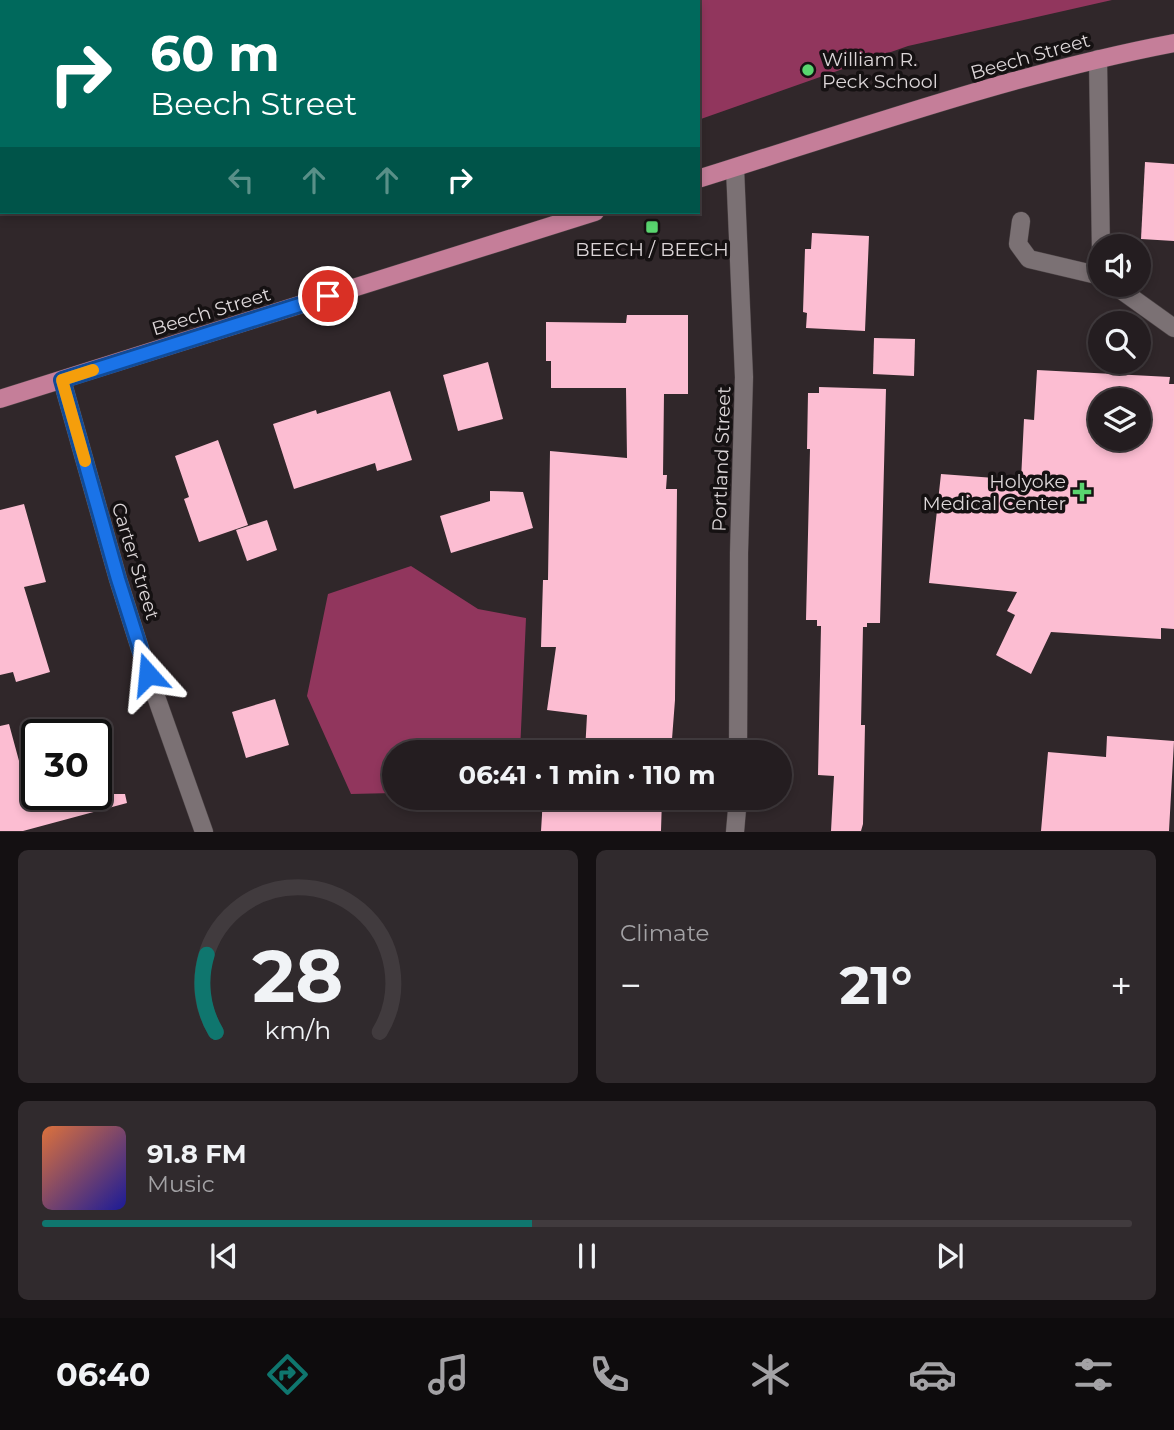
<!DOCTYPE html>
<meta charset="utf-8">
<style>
:root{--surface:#241d20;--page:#302a2d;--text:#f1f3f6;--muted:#a3a2a5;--line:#413b3e;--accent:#0f766e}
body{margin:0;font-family:Montserrat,sans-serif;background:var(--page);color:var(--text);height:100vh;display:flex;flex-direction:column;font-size:26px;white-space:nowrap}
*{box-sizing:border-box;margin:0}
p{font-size:23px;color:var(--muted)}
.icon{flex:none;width:38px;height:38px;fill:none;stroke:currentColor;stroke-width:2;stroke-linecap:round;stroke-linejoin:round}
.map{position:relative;height:832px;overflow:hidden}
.panel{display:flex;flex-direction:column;gap:18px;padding:18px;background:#141012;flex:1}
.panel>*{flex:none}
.top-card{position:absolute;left:0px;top:0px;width:700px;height:214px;box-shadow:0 4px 10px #0003,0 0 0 2px var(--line);background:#00695c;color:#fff;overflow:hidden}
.buttons{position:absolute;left:1088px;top:234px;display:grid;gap:14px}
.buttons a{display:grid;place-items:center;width:63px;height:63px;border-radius:50%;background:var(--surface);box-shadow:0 4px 10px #0003,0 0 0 2px var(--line);font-size:35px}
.speed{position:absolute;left:21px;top:719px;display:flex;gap:14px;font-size:35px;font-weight:700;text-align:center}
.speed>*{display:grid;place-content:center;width:91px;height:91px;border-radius:50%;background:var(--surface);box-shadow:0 4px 10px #0003,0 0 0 2px var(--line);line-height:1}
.speed .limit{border:4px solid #111;border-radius:10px;background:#fff;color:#111}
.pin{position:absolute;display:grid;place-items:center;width:60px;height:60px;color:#fff;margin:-30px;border:4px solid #fff;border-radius:50%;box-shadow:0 2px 7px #0007}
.me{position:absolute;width:77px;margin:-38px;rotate:342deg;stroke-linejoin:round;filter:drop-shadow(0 0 5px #0008)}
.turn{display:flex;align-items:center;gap:24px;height:147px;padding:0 35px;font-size:32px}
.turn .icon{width:91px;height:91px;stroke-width:2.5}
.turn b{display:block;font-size:49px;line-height:60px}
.lanes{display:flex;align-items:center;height:66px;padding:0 35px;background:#0003;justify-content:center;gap:35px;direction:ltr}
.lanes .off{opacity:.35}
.big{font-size:52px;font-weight:700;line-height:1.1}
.panel .widget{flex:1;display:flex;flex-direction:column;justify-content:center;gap:10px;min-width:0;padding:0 24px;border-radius:10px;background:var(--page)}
.panel .dial{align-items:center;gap:0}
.dial svg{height:182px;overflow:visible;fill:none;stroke:var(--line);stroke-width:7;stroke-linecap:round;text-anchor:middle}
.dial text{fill:var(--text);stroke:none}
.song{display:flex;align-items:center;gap:21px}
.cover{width:84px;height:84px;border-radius:10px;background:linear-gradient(135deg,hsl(20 70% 55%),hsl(240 70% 35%))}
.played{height:7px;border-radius:4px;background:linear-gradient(90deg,var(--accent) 45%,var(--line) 45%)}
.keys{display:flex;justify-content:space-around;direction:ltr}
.heat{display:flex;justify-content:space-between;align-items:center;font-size:38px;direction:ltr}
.panel .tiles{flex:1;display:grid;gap:18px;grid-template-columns:1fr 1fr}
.widget:last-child{grid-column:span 2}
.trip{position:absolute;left:382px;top:740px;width:410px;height:70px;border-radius:35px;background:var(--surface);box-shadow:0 4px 10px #0003,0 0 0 2px var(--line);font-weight:700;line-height:70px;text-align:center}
.tab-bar{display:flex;height:112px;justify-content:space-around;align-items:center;background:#0e0c0d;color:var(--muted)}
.tab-bar .icon{width:49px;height:49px}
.tab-bar .active{color:var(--accent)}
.tab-bar b{font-size:32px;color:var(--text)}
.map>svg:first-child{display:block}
</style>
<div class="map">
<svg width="1174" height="832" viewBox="0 0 1174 832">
<rect width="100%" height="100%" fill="#30272a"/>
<!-- forest -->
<g fill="#91365d">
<polygon points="415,0 1112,0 908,46 698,120 698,2"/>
<polygon points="411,566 478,609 526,618 520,752 394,752 394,793 351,794 307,696 328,594"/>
</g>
<!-- building -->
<g fill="#fcbdd2" fill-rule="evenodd">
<polygon points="1145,162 1174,164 1174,241 1141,239"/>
<polygon points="812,233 869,236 865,331 806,328 807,313 803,312 805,249 811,249"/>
<polygon points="627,315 688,315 688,394 664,394 663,475 667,475 666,489 677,489 675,700 671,752 585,752 587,715 547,710 556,647 541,647 543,580 548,580 550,451 627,458 626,388 551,388 551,361 546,361 546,322 626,323"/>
<polygon points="874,338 915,339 914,376 873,374"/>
<polygon points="488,362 503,419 458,431 443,375"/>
<path d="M1037,370L1170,377L1169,384H1174V629L1161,628V639L1051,632L1031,674L996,655L1015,615L1007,611L1017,592L929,583L941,474L1021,480L1024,419L1034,420ZM1101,401H1139V439H1101Z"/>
<polygon points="819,387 886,389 880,623 867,623 867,627 863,627 861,725 865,725 863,824 861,831 831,831 834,776 818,775 821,626 817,626 817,620 806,620 810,449 807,449 808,393 819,393"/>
<polygon points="390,391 412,460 377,471 375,463 294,489 273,424 316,410 317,414"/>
<polygon points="218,440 248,525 199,542 184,499 189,497 175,456"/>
<polygon points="490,491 523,492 533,528 451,553 440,516 490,501"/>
<polygon points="24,504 46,582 24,587 50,672 16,682 13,672 0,675 0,510"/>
<polygon points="267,520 277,550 247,561 236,530"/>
<polygon points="275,699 289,745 246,758 232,712"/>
<polygon points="9,724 28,794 125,794 127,803 23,831 0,831 0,726"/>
<polygon points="1107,736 1174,741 1169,831 1041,831 1048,752 1106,757"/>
<polygon points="543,798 662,798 661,831 541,831"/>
</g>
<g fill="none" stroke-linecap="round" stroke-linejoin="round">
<defs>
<g id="minor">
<polyline points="1098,59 1101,253"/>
<polyline points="735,168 744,377 739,553 738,752"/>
<polyline points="1021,221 1018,244 1029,259 1101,276"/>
<polyline points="1114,285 1174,328"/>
<polyline points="62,380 118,579 148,674 204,832"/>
<polyline points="735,832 738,798"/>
</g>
<g id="major">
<path d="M698,179C855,130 1012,74 1174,43"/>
<polyline points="0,399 595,212"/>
</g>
</defs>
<!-- minor casing -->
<use href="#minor" stroke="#4b4345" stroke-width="19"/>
<!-- major casing -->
<use href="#major" stroke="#4b4345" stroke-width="19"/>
<!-- path -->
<polyline stroke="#817a7c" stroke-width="4.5" stroke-dasharray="3.5 3.5" stroke-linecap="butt" points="422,2 423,0"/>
<!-- minor -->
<use href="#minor" stroke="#7b7174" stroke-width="18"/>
<!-- major -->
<use href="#major" stroke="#c57e99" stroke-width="18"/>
</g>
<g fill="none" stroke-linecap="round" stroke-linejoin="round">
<defs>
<polyline id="route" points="148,674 118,579 62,380 328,296"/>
</defs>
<!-- route casing -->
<use href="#route" stroke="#114b97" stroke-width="18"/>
<!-- route -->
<use href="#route" stroke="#1a73e8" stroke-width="12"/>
<!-- slow -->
<polyline stroke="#f59e0b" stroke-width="12" points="85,461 62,380 93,370"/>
</g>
<!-- markers -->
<g fill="#59d56f" stroke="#151112" stroke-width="2.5">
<circle cx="808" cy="70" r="7"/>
<rect x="645" y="220" width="14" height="14" rx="3.5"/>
<path d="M1078.5 481.5h7v7h7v7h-7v7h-7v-7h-7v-7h7z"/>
</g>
<g text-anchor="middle" stroke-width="7" stroke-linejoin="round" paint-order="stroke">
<!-- street labels -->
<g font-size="19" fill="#dcd6d8" stroke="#151112">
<text transform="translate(1030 56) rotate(-16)" y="7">Beech Street</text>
<text transform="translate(211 311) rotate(-17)" y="7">Beech Street</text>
<text transform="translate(721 459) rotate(-88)" y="7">Portland Street</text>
<text transform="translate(136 561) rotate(73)" y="7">Carter Street</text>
</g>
<!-- poi labels -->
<g font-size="19" fill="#dcd6d8" stroke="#151112" text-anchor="start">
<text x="822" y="66">William R.<tspan x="822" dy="22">Peck School</tspan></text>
<text x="652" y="256" text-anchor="middle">BEECH / BEECH</text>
<text x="1066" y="488" text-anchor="end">Holyoke<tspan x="1066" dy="22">Medical Center</tspan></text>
</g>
</g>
</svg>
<div class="buttons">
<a><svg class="icon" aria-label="sound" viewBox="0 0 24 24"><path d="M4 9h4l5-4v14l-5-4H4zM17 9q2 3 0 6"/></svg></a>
<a><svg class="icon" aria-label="search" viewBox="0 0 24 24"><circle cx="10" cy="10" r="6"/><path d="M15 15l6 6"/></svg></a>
<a><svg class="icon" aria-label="layers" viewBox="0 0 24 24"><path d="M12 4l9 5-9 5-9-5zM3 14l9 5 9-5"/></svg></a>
</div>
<div class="speed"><div class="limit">30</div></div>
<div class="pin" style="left:328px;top:296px;background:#d93025"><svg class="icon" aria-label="arrive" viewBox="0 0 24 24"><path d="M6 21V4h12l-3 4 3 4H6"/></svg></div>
<svg class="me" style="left:148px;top:674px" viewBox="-20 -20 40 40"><path d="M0-17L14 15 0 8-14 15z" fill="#1a73e8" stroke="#fff" stroke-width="4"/></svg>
<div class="trip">06:41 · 1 min · 110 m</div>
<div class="top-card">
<div class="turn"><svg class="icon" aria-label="right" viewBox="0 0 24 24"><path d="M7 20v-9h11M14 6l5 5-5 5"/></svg><div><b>60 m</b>Beech Street</div></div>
<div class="lanes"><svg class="icon off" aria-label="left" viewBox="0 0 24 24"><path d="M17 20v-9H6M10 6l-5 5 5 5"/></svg><svg class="icon off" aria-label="ahead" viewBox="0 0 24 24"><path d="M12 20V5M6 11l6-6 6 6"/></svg><svg class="icon off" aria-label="ahead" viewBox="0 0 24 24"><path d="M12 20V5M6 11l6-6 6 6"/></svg><svg class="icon" aria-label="right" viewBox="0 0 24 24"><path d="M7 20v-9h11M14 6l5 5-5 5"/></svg></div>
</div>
</div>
<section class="panel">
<div class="tiles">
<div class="widget dial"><svg viewBox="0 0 100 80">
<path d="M14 69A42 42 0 1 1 86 69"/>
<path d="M14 69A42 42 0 0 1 10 35" stroke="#0f766e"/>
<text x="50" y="56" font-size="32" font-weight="700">28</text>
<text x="50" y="72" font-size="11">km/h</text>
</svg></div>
<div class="widget"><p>Climate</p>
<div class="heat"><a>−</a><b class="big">21°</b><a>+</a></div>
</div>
<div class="widget">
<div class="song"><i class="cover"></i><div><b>91.8 FM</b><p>Music</p></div></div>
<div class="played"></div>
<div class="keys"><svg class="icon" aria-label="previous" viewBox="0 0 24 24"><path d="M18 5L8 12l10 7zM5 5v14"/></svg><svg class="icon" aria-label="pause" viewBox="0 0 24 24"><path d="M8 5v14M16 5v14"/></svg><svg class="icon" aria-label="next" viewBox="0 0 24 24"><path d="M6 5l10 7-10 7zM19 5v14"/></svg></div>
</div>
</div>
</section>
<nav class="tab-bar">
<b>06:40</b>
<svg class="icon active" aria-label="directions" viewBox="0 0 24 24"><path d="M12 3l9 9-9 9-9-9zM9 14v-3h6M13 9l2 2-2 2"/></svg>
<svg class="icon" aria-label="music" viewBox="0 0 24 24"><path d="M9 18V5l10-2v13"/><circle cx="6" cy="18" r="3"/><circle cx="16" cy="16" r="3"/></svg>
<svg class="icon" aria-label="phone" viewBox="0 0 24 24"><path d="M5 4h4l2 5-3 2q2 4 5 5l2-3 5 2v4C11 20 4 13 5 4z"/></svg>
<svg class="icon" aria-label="climate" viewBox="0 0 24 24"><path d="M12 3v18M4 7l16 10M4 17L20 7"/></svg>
<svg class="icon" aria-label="car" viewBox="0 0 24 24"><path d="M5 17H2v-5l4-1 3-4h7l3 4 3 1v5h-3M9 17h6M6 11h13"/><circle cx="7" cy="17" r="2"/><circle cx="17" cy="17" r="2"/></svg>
<svg class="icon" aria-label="filters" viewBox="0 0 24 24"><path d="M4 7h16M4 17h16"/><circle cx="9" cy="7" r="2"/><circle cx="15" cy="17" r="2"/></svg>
</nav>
